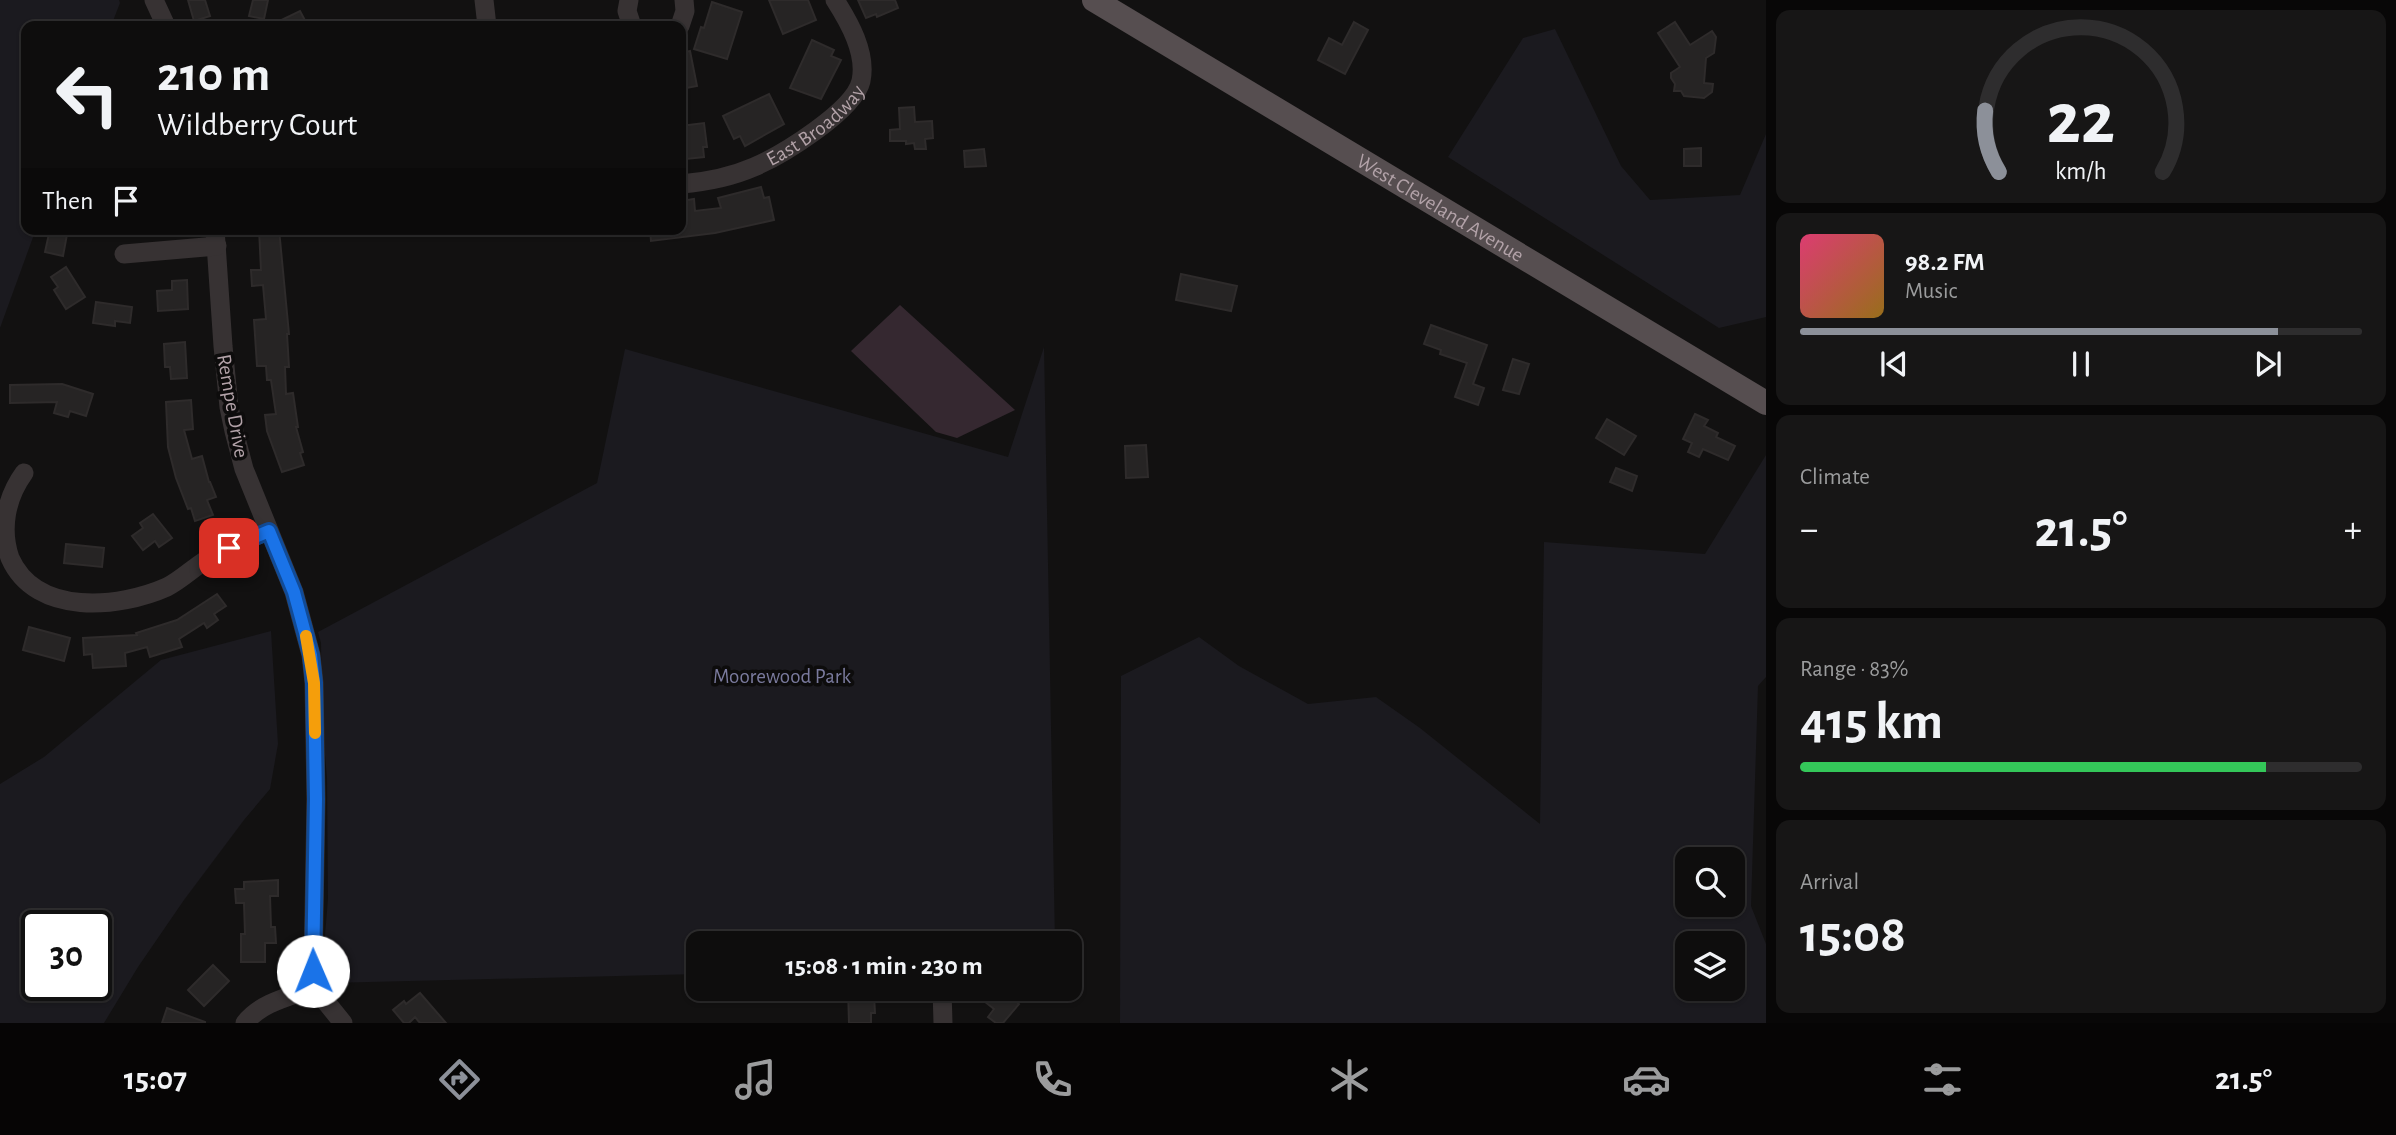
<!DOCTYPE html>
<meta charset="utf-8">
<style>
:root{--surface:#0e0d0d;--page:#171616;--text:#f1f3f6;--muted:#9b9c9d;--line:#2e2d2e;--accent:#8c9099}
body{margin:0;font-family:"Alegreya Sans",sans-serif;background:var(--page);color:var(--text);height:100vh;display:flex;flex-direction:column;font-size:26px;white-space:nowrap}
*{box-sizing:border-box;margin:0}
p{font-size:23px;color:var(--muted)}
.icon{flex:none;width:38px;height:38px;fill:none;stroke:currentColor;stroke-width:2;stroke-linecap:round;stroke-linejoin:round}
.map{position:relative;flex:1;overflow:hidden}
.drawer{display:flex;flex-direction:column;gap:10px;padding:10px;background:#080707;width:630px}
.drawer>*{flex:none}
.hud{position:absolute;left:21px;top:21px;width:665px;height:214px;border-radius:14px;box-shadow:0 2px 5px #0004,0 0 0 2px var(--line);background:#0e0d0d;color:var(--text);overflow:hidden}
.buttons{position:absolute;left:1675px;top:847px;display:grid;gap:14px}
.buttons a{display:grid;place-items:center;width:70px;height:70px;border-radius:14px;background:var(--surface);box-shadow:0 2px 5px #0004,0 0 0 2px var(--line);font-size:35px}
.speed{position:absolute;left:21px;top:910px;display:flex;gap:14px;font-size:35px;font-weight:700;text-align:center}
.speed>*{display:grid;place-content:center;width:91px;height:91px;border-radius:50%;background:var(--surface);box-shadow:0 2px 5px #0004,0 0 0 2px var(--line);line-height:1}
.speed .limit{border:4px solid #111;border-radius:10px;background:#fff;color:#111}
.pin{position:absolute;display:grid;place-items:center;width:60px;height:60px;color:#fff;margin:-30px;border-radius:14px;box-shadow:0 4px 10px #0006}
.me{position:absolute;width:77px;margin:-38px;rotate:359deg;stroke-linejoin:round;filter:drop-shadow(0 0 5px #0008)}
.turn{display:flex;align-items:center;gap:24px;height:147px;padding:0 21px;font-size:32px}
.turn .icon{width:91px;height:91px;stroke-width:2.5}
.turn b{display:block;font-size:49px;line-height:60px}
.then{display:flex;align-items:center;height:66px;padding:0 21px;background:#0003;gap:14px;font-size:26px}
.big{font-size:52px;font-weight:700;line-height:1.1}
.drawer .widget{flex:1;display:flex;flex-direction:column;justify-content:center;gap:10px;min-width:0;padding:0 24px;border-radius:14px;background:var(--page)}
.drawer .dial{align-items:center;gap:0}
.dial svg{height:182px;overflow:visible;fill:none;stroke:var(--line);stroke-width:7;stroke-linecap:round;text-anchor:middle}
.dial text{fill:var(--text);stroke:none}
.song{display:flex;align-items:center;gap:21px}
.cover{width:84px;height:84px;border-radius:10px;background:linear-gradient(135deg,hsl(340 70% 55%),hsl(40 70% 35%))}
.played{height:7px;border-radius:4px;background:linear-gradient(90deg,var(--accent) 85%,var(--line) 85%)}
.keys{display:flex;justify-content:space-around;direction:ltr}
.heat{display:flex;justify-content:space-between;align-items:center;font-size:38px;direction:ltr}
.charge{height:10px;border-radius:5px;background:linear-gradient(90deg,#34c759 83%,var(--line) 0)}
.trip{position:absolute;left:686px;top:931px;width:396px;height:70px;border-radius:14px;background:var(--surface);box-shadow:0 2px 5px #0004,0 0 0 2px var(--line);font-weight:700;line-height:70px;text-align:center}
.tabs{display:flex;height:112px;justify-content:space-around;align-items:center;background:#060505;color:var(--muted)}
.tabs .icon{width:49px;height:49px}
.tabs .active{color:var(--accent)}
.tabs b{font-size:32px;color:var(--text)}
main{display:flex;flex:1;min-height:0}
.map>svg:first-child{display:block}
</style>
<main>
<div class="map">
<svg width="1766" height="1023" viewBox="0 0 1766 1023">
<rect width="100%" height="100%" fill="#121111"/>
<!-- green -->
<g fill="#1b1a1f" fill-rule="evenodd">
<polygon points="0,0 119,0 120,3 111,26 26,26 26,229 36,229 0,328"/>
<polygon points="1555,29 1621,166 1650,200 1740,195 1766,134 1766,317 1719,328 1448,157 1523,38"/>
<polygon points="1044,347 1055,943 698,943 698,974 329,983 324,947 328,899 327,778 322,721 321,643 318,632 597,483 625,349 1008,457"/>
<path d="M1766,455V677L1758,686L1751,906L1766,944V1023H1120L1121,676L1199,637L1239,666L1308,704L1376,697L1420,728L1540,824L1544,542L1705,554ZM1732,859V905H1687V859ZM1732,943V989H1687V943Z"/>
<path d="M271,631L278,744L270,789L244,820L184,900L138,967L104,1023H0V784L44,757L161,660ZM37,926H96V985H37Z"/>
</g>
<!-- water -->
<polygon fill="#352830" points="900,305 1015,410 957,438 936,432 851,351"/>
<!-- building -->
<g fill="#262424" stroke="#2e2b2b" stroke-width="2">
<polygon points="188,0 205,0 210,16 194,21"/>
<polygon points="253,0 268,0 264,19 249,16"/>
<polygon points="769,0 808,0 816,20 783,34"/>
<polygon points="858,0 895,0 898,8 877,17 876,14 866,18"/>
<polygon points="712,2 742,12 727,59 694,49 701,27 704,28"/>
<polygon points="300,11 308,26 269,26"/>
<polygon points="1354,22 1368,30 1345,74 1318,60 1329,38 1342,45"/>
<polygon points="1675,22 1690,45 1712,31 1716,37 1714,53 1706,58 1704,83 1713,84 1712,92 1704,98 1684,96 1681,91 1674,91 1675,84 1671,78 1671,73 1680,67 1658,33"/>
<polygon points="812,40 834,50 831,56 841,60 821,99 790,88"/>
<polygon points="690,51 697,86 681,89 681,53"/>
<polygon points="769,94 784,124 745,146 740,136 734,139 723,116"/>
<polygon points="914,107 915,122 932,121 933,138 925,139 926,149 915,149 914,143 906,144 906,141 890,141 890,130 900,129 899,108"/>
<polygon points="704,123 707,147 703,147 704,157 686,159 685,151 681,152 681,126"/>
<polygon points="1701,148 1701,166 1684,166 1684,149"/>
<polygon points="984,149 986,166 965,167 964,151"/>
<polygon points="761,187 764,198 769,197 774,220 715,233 651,241 650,229 681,229 681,201 694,199 695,211 721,208 718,198"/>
<polygon points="50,229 68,229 63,256 45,252"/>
<polygon points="259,229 279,229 289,334 287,334 289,367 285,367 286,394 293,393 298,427 296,427 303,452 300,453 304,465 282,472 267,431 265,415 276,414 271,380 267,380 266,366 257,366 254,320 266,319 263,285 252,286 251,270 261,270"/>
<polygon points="66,267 85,297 66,309 54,290 58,287 51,277"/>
<polygon points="1181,274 1237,286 1231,311 1176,300"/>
<polygon points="187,280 188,309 158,311 157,291 172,290 172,281"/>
<polygon points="96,302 132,307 130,323 115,321 115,326 93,323"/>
<polygon points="1431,325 1487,345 1473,384 1484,388 1478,405 1455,397 1467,363 1440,354 1441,350 1424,344"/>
<polygon points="185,342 187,378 171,379 170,367 165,367 164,344"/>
<polygon points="1513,359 1529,364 1519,394 1503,390"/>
<polygon points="62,384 93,394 86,416 70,411 68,417 54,413 57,402 10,403 10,385"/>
<polygon points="191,400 193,429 184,430 192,459 202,456 209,482 210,482 216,497 207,500 213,515 195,521 191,508 188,509 176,478 168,447 166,402"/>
<polygon points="1695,414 1708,420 1704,426 1718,433 1716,437 1735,446 1728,460 1703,449 1699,457 1688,452 1692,443 1683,439"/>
<polygon points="1607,419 1636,436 1624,455 1596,438"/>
<polygon points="1146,445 1148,477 1126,478 1125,446"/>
<polygon points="1616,468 1637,476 1632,491 1610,482"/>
<polygon points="153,514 172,538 159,547 155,541 143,550 132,536 143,528 140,523"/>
<polygon points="66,544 104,548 102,567 64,563"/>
<polygon points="217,594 226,606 214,614 218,620 207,628 204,623 179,639 182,647 150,657 147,647 125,653 126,666 93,668 92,654 84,655 83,638 137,635 136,633 177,620"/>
<polygon points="29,627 70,638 64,661 23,650"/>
<polygon points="278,880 278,896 270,896 271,927 275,927 276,943 265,943 265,962 241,962 241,934 245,934 244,903 236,903 235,889 244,889 244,882"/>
<polygon points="213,965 229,981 204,1006 188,990"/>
<polygon points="848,989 867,989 867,996 874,995 875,1013 871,1013 871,1023 849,1023"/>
<polygon points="985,989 1001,989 1019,1004 1003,1023 996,1023 988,1017 994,1009 979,997"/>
<polygon points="420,993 446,1023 420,1023 415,1017 409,1023 404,1023 393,1010 404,1001 406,1004"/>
<polygon points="167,1008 205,1022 205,1023 162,1023"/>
</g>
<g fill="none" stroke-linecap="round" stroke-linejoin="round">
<!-- minor -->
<g stroke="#373233" stroke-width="19">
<polyline points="154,0 166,26"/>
<polyline points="484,0 487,26"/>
<polyline points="629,0 627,11 632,26"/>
<polyline points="680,26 685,11 684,0"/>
<path id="s1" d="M681,184C705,182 731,177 754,167C782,155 854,111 861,81C867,53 849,22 835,0"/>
<polyline points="215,229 223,346 229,407 234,431 244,469 294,592 311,655 314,683 316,799 313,971 318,992 343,1023"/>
<polyline points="124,254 217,246"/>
<path d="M24,473C6,498 0,529 10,558C36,617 120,608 167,587C181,580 193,568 206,560C226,547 248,539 269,531"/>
<polyline points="942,989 943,1023"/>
<path d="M245,1023C261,1002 292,996 316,987"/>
</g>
<!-- major -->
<path stroke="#564e50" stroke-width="24" id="s2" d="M1094,0L1766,403"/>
</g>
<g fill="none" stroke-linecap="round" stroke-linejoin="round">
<defs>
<polyline id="route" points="229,548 269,531 294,592 311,655 314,683 316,799 313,971"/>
</defs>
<!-- route casing -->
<use href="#route" stroke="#114b97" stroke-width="18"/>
<!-- route -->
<use href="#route" stroke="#1a73e8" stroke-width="12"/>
<!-- slow -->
<polyline stroke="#f59e0b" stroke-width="12" points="306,636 314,683 315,733"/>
</g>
<g text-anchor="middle" stroke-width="7" stroke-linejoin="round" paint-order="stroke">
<!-- street labels -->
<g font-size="21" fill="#b2a2a8" stroke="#0d0c0c">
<text dy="7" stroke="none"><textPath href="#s1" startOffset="150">East Broadway</textPath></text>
<text dy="7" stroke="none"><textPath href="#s2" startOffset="404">West Cleveland Avenue</textPath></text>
<text transform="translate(233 406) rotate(80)" y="7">Rempe Drive</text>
</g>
<!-- park labels -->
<g font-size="21" fill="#7a7a9d" stroke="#0d0c0c">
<text x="782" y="683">Moorewood Park</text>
</g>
</g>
</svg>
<div class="buttons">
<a><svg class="icon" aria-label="search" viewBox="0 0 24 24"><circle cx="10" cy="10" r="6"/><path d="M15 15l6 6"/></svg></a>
<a><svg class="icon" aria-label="layers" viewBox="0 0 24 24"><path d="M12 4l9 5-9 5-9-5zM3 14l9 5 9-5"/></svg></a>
</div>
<div class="speed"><div class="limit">30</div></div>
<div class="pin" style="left:229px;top:548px;background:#d93025"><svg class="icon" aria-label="arrive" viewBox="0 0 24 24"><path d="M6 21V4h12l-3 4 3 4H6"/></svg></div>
<svg class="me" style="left:313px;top:971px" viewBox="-20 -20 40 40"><circle r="19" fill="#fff"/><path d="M0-13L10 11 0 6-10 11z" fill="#1a73e8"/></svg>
<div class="trip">15:08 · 1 min · 230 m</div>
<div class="hud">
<div class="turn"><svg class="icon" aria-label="left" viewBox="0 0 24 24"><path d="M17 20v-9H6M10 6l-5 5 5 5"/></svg><div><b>210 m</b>Wildberry Court</div></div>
<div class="then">Then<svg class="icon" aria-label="arrive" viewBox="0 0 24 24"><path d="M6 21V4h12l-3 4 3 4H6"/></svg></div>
</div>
</div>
<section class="drawer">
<div class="widget dial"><svg viewBox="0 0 100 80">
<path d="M14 69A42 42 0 1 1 86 69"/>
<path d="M14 69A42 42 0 0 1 8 42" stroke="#8c9099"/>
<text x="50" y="56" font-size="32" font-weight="700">22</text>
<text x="50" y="72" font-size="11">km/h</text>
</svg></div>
<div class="widget">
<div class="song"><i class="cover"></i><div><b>98.2 FM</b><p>Music</p></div></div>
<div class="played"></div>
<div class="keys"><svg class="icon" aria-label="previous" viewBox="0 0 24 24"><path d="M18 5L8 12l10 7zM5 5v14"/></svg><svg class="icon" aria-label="pause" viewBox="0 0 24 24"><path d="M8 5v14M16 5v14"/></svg><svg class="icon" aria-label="next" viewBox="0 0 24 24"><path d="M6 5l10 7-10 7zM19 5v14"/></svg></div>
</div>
<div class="widget"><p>Climate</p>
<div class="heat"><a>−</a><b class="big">21.5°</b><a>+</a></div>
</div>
<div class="widget"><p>Range · 83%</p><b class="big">415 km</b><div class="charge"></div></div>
<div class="widget"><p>Arrival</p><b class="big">15:08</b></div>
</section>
</main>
<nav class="tabs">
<b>15:07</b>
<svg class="icon active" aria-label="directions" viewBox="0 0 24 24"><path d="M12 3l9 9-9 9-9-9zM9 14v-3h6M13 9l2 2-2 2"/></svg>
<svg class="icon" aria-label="music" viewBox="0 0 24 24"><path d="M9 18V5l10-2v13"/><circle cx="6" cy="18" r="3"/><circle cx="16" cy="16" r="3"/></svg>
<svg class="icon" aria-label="phone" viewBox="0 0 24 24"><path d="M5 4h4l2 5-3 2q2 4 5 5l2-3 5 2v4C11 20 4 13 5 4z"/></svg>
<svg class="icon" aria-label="climate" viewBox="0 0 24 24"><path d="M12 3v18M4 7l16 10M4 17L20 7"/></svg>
<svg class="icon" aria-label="car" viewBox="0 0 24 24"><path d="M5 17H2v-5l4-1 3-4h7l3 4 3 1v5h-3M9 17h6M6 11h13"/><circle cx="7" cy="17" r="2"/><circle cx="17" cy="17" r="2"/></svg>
<svg class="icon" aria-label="filters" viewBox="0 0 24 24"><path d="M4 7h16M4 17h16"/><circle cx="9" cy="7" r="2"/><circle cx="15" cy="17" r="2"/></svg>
<b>21.5°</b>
</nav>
